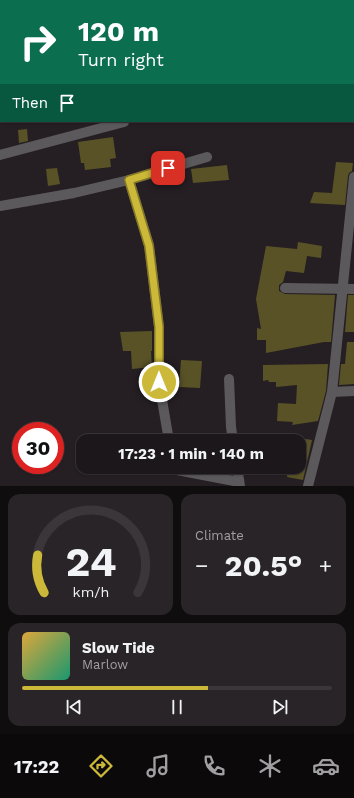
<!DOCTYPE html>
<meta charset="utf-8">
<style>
:root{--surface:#1c171a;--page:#292427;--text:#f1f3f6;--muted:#a09fa2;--line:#3a3639;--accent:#ccb939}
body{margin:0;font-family:"Work Sans",sans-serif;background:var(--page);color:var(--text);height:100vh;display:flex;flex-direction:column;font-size:15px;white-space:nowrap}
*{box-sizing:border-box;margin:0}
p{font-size:13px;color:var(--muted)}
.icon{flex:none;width:22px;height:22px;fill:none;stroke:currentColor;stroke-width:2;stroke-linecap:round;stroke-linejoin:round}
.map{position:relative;height:486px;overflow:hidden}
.drawer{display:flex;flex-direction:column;gap:8px;padding:8px;background:#0f0d0e;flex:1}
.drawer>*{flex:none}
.hud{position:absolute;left:0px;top:0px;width:354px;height:122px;box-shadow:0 1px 3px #0004,0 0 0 1px var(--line);background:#0b6e4f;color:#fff;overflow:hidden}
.speed{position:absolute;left:12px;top:422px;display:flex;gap:8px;font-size:20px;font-weight:700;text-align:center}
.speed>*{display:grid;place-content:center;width:52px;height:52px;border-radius:50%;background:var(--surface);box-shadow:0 1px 3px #0004,0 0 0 1px var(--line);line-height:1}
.speed .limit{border:6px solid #d22;background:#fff;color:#111}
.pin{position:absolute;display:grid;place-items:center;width:34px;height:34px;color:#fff;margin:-17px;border-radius:8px;box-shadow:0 2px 6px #0006}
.me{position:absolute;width:44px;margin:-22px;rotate:0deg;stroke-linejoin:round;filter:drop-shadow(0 0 3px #0008)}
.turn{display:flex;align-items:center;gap:14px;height:84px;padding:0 12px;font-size:18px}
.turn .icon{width:52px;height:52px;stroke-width:2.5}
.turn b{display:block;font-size:28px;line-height:34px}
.then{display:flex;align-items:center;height:38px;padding:0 12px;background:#0003;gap:8px;font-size:15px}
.big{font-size:30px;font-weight:700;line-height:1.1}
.drawer .widget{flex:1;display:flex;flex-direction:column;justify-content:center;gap:6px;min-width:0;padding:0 14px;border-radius:12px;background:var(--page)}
.drawer .dial{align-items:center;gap:0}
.dial svg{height:104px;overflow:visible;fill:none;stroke:var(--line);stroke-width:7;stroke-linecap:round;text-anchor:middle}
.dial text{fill:var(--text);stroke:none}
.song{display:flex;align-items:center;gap:12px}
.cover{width:48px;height:48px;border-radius:6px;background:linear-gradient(135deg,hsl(40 70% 55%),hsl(160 70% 35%))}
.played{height:4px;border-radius:2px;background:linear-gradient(90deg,var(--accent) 60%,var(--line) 60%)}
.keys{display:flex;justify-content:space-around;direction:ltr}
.heat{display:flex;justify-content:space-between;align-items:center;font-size:22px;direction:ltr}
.drawer .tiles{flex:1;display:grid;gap:8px;grid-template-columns:1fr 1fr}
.widget:last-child{grid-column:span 2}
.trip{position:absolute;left:76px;top:434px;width:230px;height:40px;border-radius:12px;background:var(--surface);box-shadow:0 1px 3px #0004,0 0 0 1px var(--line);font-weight:700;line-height:40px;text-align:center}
.tab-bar{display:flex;height:64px;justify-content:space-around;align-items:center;background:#0b090a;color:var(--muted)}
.tab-bar .icon{width:28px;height:28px}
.tab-bar .on{color:var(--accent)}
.tab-bar b{font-size:18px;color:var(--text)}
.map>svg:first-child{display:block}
</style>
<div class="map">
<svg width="354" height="486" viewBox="0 0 354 486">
<rect width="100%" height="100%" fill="#251f23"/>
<!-- building -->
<g fill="#595226">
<polygon points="27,129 28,141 19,143 18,130"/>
<polygon points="113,137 116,158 110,159 111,167 85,170 84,163 81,163 78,142"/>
<polygon points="336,162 353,163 352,171 349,173 348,176 345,205 310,203 314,192 332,193"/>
<polygon points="227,165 229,180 228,180 193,183 191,169"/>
<polygon points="57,168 60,184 48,186 46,169"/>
<polygon points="298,242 322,246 321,258 307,256 304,273 286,271 283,282 279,285 279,291 285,294 335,295 331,342 324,342 266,353 266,340 257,340 257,328 261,329 256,299 266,246 297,249"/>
<polygon points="348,295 354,295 354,332 345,332"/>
<polygon points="152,331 152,351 151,351 152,367 132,369 131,351 123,351 120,332"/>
<polygon points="347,342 354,342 354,384 339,385 341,364 345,364"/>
<polygon points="181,360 202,361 200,388 179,387"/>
<polygon points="328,364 326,391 318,421 292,425 293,422 277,421 278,403 296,404 297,385 276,387 276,382 269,382 268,380 263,381 263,365"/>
<polygon points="299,438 312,440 303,480 287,477 288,467 299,467"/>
</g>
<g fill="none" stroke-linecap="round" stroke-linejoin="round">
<!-- minor -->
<g stroke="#5b595b" stroke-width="10">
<polyline points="56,0 57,1"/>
<polyline points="249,1 251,0"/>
<polyline points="353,60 354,60"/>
<polyline points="0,80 1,80"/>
<polyline points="0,155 124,122 123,121"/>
<polyline points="129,180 149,245 159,327 159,382 169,441"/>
<polyline points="0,206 74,193 129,180 207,157"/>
<polyline points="285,288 354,289"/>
<polyline points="229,379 231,427 233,441"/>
<polyline points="332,392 354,391"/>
<polyline points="120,467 177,470 239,482"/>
<polyline points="237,467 240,486"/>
<polyline points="308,486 332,392 354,177"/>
</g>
</g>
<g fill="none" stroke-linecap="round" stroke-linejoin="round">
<defs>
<polyline id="route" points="159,382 159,327 149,246 129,180 168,168"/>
</defs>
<!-- route casing -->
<use href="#route" stroke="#857825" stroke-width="10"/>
<!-- route -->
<use href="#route" stroke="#ccb939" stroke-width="7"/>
</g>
</svg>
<div class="speed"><div class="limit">30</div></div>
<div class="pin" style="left:168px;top:168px;background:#d93025"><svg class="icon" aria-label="arrive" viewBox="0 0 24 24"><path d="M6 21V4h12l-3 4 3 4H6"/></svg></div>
<svg class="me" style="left:159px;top:382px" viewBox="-20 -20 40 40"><circle r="17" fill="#ccb939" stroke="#fff" stroke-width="3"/><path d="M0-11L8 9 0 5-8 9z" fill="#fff"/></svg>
<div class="trip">17:23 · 1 min · 140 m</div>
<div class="hud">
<div class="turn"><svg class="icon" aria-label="right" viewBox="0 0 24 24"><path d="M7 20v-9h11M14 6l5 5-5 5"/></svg><div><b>120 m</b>Turn right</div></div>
<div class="then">Then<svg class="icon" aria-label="arrive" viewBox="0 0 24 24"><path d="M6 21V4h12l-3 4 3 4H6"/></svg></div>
</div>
</div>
<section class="drawer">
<div class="tiles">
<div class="widget dial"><svg viewBox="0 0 100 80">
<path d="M14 69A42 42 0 1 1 86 69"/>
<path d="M14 69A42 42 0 0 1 9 40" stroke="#ccb939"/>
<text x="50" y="56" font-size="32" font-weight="700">24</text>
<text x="50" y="72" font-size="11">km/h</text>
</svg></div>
<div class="widget"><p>Climate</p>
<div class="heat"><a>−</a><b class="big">20.5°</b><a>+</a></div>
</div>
<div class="widget">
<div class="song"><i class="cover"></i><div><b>Slow Tide</b><p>Marlow</p></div></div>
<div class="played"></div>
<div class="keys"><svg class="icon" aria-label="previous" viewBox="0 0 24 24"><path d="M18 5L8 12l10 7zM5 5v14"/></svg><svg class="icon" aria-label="pause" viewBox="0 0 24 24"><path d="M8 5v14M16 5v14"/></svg><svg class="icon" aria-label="next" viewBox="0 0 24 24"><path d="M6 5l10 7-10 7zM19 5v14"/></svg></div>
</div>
</div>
</section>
<nav class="tab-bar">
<b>17:22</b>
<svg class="icon on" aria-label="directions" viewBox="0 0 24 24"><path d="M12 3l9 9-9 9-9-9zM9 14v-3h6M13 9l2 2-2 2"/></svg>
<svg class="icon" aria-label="music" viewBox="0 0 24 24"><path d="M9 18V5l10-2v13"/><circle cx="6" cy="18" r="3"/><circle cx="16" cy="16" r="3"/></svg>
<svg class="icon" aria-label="phone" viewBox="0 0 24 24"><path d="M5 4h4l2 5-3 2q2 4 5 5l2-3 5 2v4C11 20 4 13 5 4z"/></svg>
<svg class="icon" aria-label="climate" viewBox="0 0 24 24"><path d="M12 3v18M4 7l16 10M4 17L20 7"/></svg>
<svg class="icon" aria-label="car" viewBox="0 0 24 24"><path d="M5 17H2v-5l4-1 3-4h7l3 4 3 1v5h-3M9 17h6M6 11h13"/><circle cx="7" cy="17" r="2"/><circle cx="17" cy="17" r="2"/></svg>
</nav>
